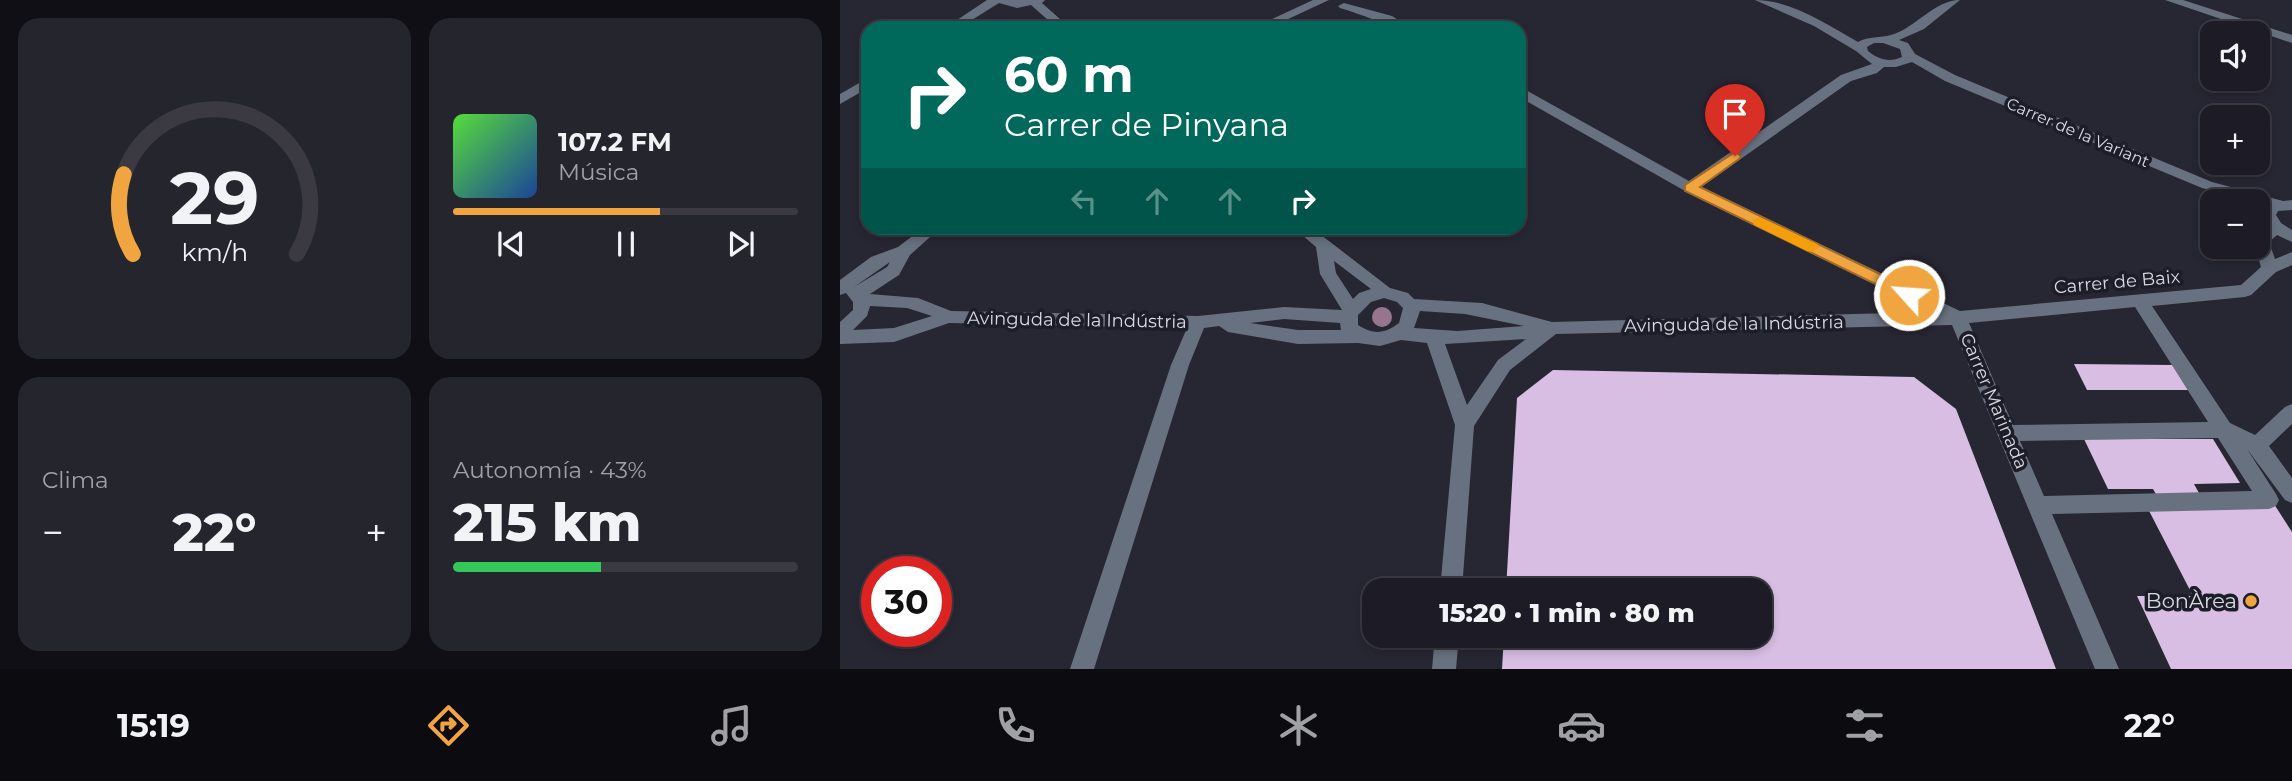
<!DOCTYPE html>
<html lang="es">
<meta charset="utf-8">
<style>
:root{--surface:#1d1c26;--page:#25252e;--text:#f1f3f6;--muted:#a0a1a7;--line:#3b3a43;--accent:#f1a540}
body{margin:0;font-family:Montserrat,sans-serif;background:var(--page);color:var(--text);height:100vh;display:flex;flex-direction:column;font-size:26px;white-space:nowrap}
*{box-sizing:border-box;margin:0}
p{font-size:23px;color:var(--muted)}
.icon{flex:none;width:38px;height:38px;fill:none;stroke:currentColor;stroke-width:2;stroke-linecap:round;stroke-linejoin:round}
.map{position:relative;flex:1;overflow:hidden}
.sheet{display:flex;flex-direction:column;gap:18px;padding:18px;background:#100f15;width:840px}
.sheet>*{flex:none}
.guide{position:absolute;left:21px;top:21px;width:665px;height:214px;border-radius:21px;box-shadow:0 4px 10px #0003,0 0 0 2px var(--line);background:#00695c;color:#fff;overflow:hidden}
.fabs{position:absolute;left:1360px;top:21px;display:grid;gap:14px}
.fabs a{display:grid;place-items:center;width:70px;height:70px;border-radius:14px;background:var(--surface);box-shadow:0 4px 10px #0003,0 0 0 2px var(--line);font-size:35px}
.speed{position:absolute;left:21px;top:556px;display:flex;gap:14px;font-size:35px;font-weight:700;text-align:center}
.speed>*{display:grid;place-content:center;width:91px;height:91px;border-radius:50%;background:var(--surface);box-shadow:0 4px 10px #0003,0 0 0 2px var(--line);line-height:1}
.speed .limit{border:10px solid #d22;background:#fff;color:#111}
.pin{position:absolute;display:grid;place-items:center;width:60px;height:60px;color:#fff;margin:-72px -30px;border-radius:50% 50% 50% 0;rotate:-45deg;box-shadow:0 0 7px #0007}
.pin .icon{rotate:45deg}
.me{position:absolute;width:77px;margin:-38px;rotate:296deg;stroke-linejoin:round;filter:drop-shadow(0 0 5px #0008)}
.turn{display:flex;align-items:center;gap:24px;height:147px;padding:0 28px;font-size:32px}
.turn .icon{width:91px;height:91px;stroke-width:2.5}
.turn b{display:block;font-size:49px;line-height:60px}
.lanes{display:flex;align-items:center;height:66px;padding:0 28px;background:#0003;justify-content:center;gap:35px;direction:ltr}
.lanes .off{opacity:.35}
.big{font-size:52px;font-weight:800;line-height:1.1}
.sheet .card{flex:1;display:flex;flex-direction:column;justify-content:center;gap:10px;min-width:0;padding:0 24px;border-radius:21px;background:var(--page)}
.sheet .dial{align-items:center;gap:0}
.dial svg{height:182px;overflow:visible;fill:none;stroke:var(--line);stroke-width:7;stroke-linecap:round;text-anchor:middle}
.dial text{fill:var(--text);stroke:none}
.song{display:flex;align-items:center;gap:21px}
.cover{width:84px;height:84px;border-radius:10px;background:linear-gradient(135deg,hsl(110 70% 55%),hsl(220 70% 35%))}
.played{height:7px;border-radius:4px;background:linear-gradient(90deg,var(--accent) 60%,var(--line) 60%)}
.keys{display:flex;justify-content:space-around;direction:ltr}
.heat{display:flex;justify-content:space-between;align-items:center;font-size:38px;direction:ltr}
.charge{height:10px;border-radius:5px;background:linear-gradient(90deg,#34c759 43%,var(--line) 0)}
.sheet .tiles{flex:1;display:grid;gap:18px;grid-template-columns:repeat(2,1fr)}
.trip{position:absolute;left:522px;top:578px;width:410px;height:70px;border-radius:21px;background:var(--surface);box-shadow:0 4px 10px #0003,0 0 0 2px var(--line);font-weight:800;line-height:70px;text-align:center}
.dock{display:flex;height:112px;justify-content:space-around;align-items:center;background:#0c0b0f;color:var(--muted)}
.dock .icon{width:49px;height:49px}
.dock .selected{color:var(--accent)}
.dock b{font-size:32px;color:var(--text)}
main{display:flex;flex:1;min-height:0}
.map>svg:first-child{display:block}
</style>
<main>
<section class="sheet">
<div class="tiles">
<div class="card dial"><svg viewBox="0 0 100 80">
<path d="M14 69A42 42 0 1 1 86 69"/>
<path d="M14 69A42 42 0 0 1 10 34" stroke="#f1a540"/>
<text x="50" y="56" font-size="32" font-weight="700">29</text>
<text x="50" y="72" font-size="11">km/h</text>
</svg></div>
<div class="card">
<div class="song"><i class="cover"></i><div><b>107.2 FM</b><p>Música</p></div></div>
<div class="played"></div>
<div class="keys"><svg class="icon" aria-label="previous" viewBox="0 0 24 24"><path d="M18 5L8 12l10 7zM5 5v14"/></svg><svg class="icon" aria-label="pause" viewBox="0 0 24 24"><path d="M8 5v14M16 5v14"/></svg><svg class="icon" aria-label="next" viewBox="0 0 24 24"><path d="M6 5l10 7-10 7zM19 5v14"/></svg></div>
</div>
<div class="card"><p>Clima</p>
<div class="heat"><a>−</a><b class="big">22°</b><a>+</a></div>
</div>
<div class="card"><p>Autonomía · 43%</p><b class="big">215 km</b><div class="charge"></div></div>
</div>
</section>
<div class="map">
<svg width="1452" height="669" viewBox="0 0 1452 669">
<rect width="100%" height="100%" fill="#272633"/>
<!-- building -->
<g fill="#d7bee2">
<polygon points="1234,364 1333,365 1348,390 1247,390"/>
<polygon points="713,370 1074,377 1116,409 1216,669 662,669 664,635 919,635 919,590 666,590 677,398"/>
<polygon points="1244,439 1373,439 1400,483 1354,484 1365,504 1434,504 1452,532 1452,669 1331,669 1297,596 1353,596 1305,503 1321,503 1313,489 1268,489"/>
</g>
<g fill="none" stroke-linecap="round" stroke-linejoin="round">
<!-- minor -->
<g fill="#68717f" fill-rule="evenodd">
<polygon points="147,0 205,0 202,3 230,28 217,28 191,5 177,8 159,3 119,28 105,28"/>
<polygon points="473,0 489,0 429,28 413,28"/>
<path d="M915,0C951,0 988,25 1018,42C1029,36 1039,38 1051,35C1076,28 1094,0 1120,0L1084,29L1059,40L1068,43L1075,54L1115,75L1372,182L1443,201L1452,200V210L1438,211L1436,215L1441,223L1452,230V242L1437,235L1429,242L1435,259L1452,252V265L1436,272L1411,295L1405,297L1312,306L1390,423L1415,435L1445,407L1452,404V424L1429,446L1452,478V503L1445,500L1407,449L1436,494L1439,500L1436,506L1429,509L1212,514L1279,669H1255L1112,325L716,334L670,370L634,426L622,590H600L615,425L587,343L561,340L540,346L518,343L458,344L388,332L379,326L364,328L349,365L254,669H230L331,365L347,328L109,323L54,342L0,344V322L13,310V302L6,293L0,295V280L31,257L58,247L83,228H100L70,255L59,275L30,294L78,298L111,311L358,316L444,307L502,310L480,274L476,247L454,228H472L550,288L568,293L574,299L642,303L712,322L1091,312L845,191L679,97V88L684,89L849,181L1001,75L1032,64L1016,51L974,26ZM1034,43H1043L1060,49L1062,57C1049,63 1038,59 1028,51L1027,47ZM1072,62L1105,81L1362,188L1418,201V204L1426,206L1420,215L1428,226L1418,235V247H1415L1421,267L1401,285L1120,311L861,187L1011,81L1037,73L1044,67H1056ZM494,261L531,289L519,293L513,299L496,273ZM50,262L47,267L14,287ZM544,298L557,302L563,308L559,323C544,334 534,335 518,325V315L531,302ZM30,306L67,308L92,316L54,328L13,330L27,316ZM1295,307L1368,422L1173,425L1129,323ZM580,311L625,314L684,326L617,331L574,328ZM444,319L500,323L501,330H458L410,323ZM686,339L658,360L627,405L605,344ZM1378,438L1412,491L1204,496L1180,441Z"/>
<polygon points="1325,0 1343,0 1452,35 1452,43"/>
<path d="M504,3L552,16L571,28C552,28 521,14 500,8L498,6Z"/>
<polygon points="28,78 28,88 0,104 0,94"/>
<polygon points="595,635 619,635 616,669 592,669"/>
</g>
</g>
<!-- trees -->
<circle fill="#98758f" cx="542" cy="317" r="10"/>
<!-- route -->
<polygon fill="#f1a540" stroke="#9d6b2a" stroke-width="2" points="895,152 901,156 899,159 860,187 1075,291 1075,298 1064,298 845,191 845,185"/>
<!-- slow -->
<polygon fill="#f59e0b" points="919,217 977,244 980,247 972,252 967,251 914,225 912,221"/>
<!-- markers -->
<circle fill="#f1a540" stroke="#1d1d29" stroke-width="2.5" cx="1411" cy="601" r="7"/>
<g text-anchor="middle" stroke-width="7" stroke-linejoin="round" paint-order="stroke">
<!-- far-street labels -->
<g font-size="16" fill="#d9d9e2" stroke="#1d1d29">
<text transform="translate(1238 132) rotate(23)" y="6">Carrer de la Variant</text>
</g>
<!-- street labels -->
<g font-size="18" fill="#d9d9e2" stroke="#1d1d29">
<text transform="translate(1277 282) rotate(-5)" y="6">Carrer de Baix</text>
<text transform="translate(237 320) rotate(1)" y="6">Avinguda de la Indústria</text>
<text transform="translate(894 324) rotate(-1)" y="6">Avinguda de la Indústria</text>
<text transform="translate(1154 401) rotate(67)" y="6">Carrer Marinada</text>
</g>
<!-- near-poi labels -->
<g font-size="21" fill="#d9d9e2" stroke="#1d1d29" text-anchor="end">
<text x="1397" y="608">BonÀrea</text>
</g>
</g>
</svg>
<div class="fabs">
<a><svg class="icon" aria-label="sound" viewBox="0 0 24 24"><path d="M4 9h4l5-4v14l-5-4H4zM17 9q2 3 0 6"/></svg></a>
<a>+</a>
<a>−</a>
</div>
<div class="speed"><div class="limit">30</div></div>
<div class="pin" style="left:895px;top:156px;background:#d93025"><svg class="icon" aria-label="arrive" viewBox="0 0 24 24"><path d="M6 21V4h12l-3 4 3 4H6"/></svg></div>
<svg class="me" style="left:1069px;top:295px" viewBox="-20 -20 40 40"><circle r="17" fill="#f1a540" stroke="#fff" stroke-width="3"/><path d="M0-11L8 9 0 5-8 9z" fill="#fff"/></svg>
<div class="trip">15:20 · 1 min · 80 m</div>
<div class="guide">
<div class="turn"><svg class="icon" aria-label="right" viewBox="0 0 24 24"><path d="M7 20v-9h11M14 6l5 5-5 5"/></svg><div><b>60 m</b>Carrer de Pinyana</div></div>
<div class="lanes"><svg class="icon off" aria-label="left" viewBox="0 0 24 24"><path d="M17 20v-9H6M10 6l-5 5 5 5"/></svg><svg class="icon off" aria-label="ahead" viewBox="0 0 24 24"><path d="M12 20V5M6 11l6-6 6 6"/></svg><svg class="icon off" aria-label="ahead" viewBox="0 0 24 24"><path d="M12 20V5M6 11l6-6 6 6"/></svg><svg class="icon" aria-label="right" viewBox="0 0 24 24"><path d="M7 20v-9h11M14 6l5 5-5 5"/></svg></div>
</div>
</div>
</main>
<nav class="dock">
<b>15:19</b>
<svg class="icon selected" aria-label="directions" viewBox="0 0 24 24"><path d="M12 3l9 9-9 9-9-9zM9 14v-3h6M13 9l2 2-2 2"/></svg>
<svg class="icon" aria-label="music" viewBox="0 0 24 24"><path d="M9 18V5l10-2v13"/><circle cx="6" cy="18" r="3"/><circle cx="16" cy="16" r="3"/></svg>
<svg class="icon" aria-label="phone" viewBox="0 0 24 24"><path d="M5 4h4l2 5-3 2q2 4 5 5l2-3 5 2v4C11 20 4 13 5 4z"/></svg>
<svg class="icon" aria-label="climate" viewBox="0 0 24 24"><path d="M12 3v18M4 7l16 10M4 17L20 7"/></svg>
<svg class="icon" aria-label="car" viewBox="0 0 24 24"><path d="M5 17H2v-5l4-1 3-4h7l3 4 3 1v5h-3M9 17h6M6 11h13"/><circle cx="7" cy="17" r="2"/><circle cx="17" cy="17" r="2"/></svg>
<svg class="icon" aria-label="filters" viewBox="0 0 24 24"><path d="M4 7h16M4 17h16"/><circle cx="9" cy="7" r="2"/><circle cx="15" cy="17" r="2"/></svg>
<b>22°</b>
</nav>
